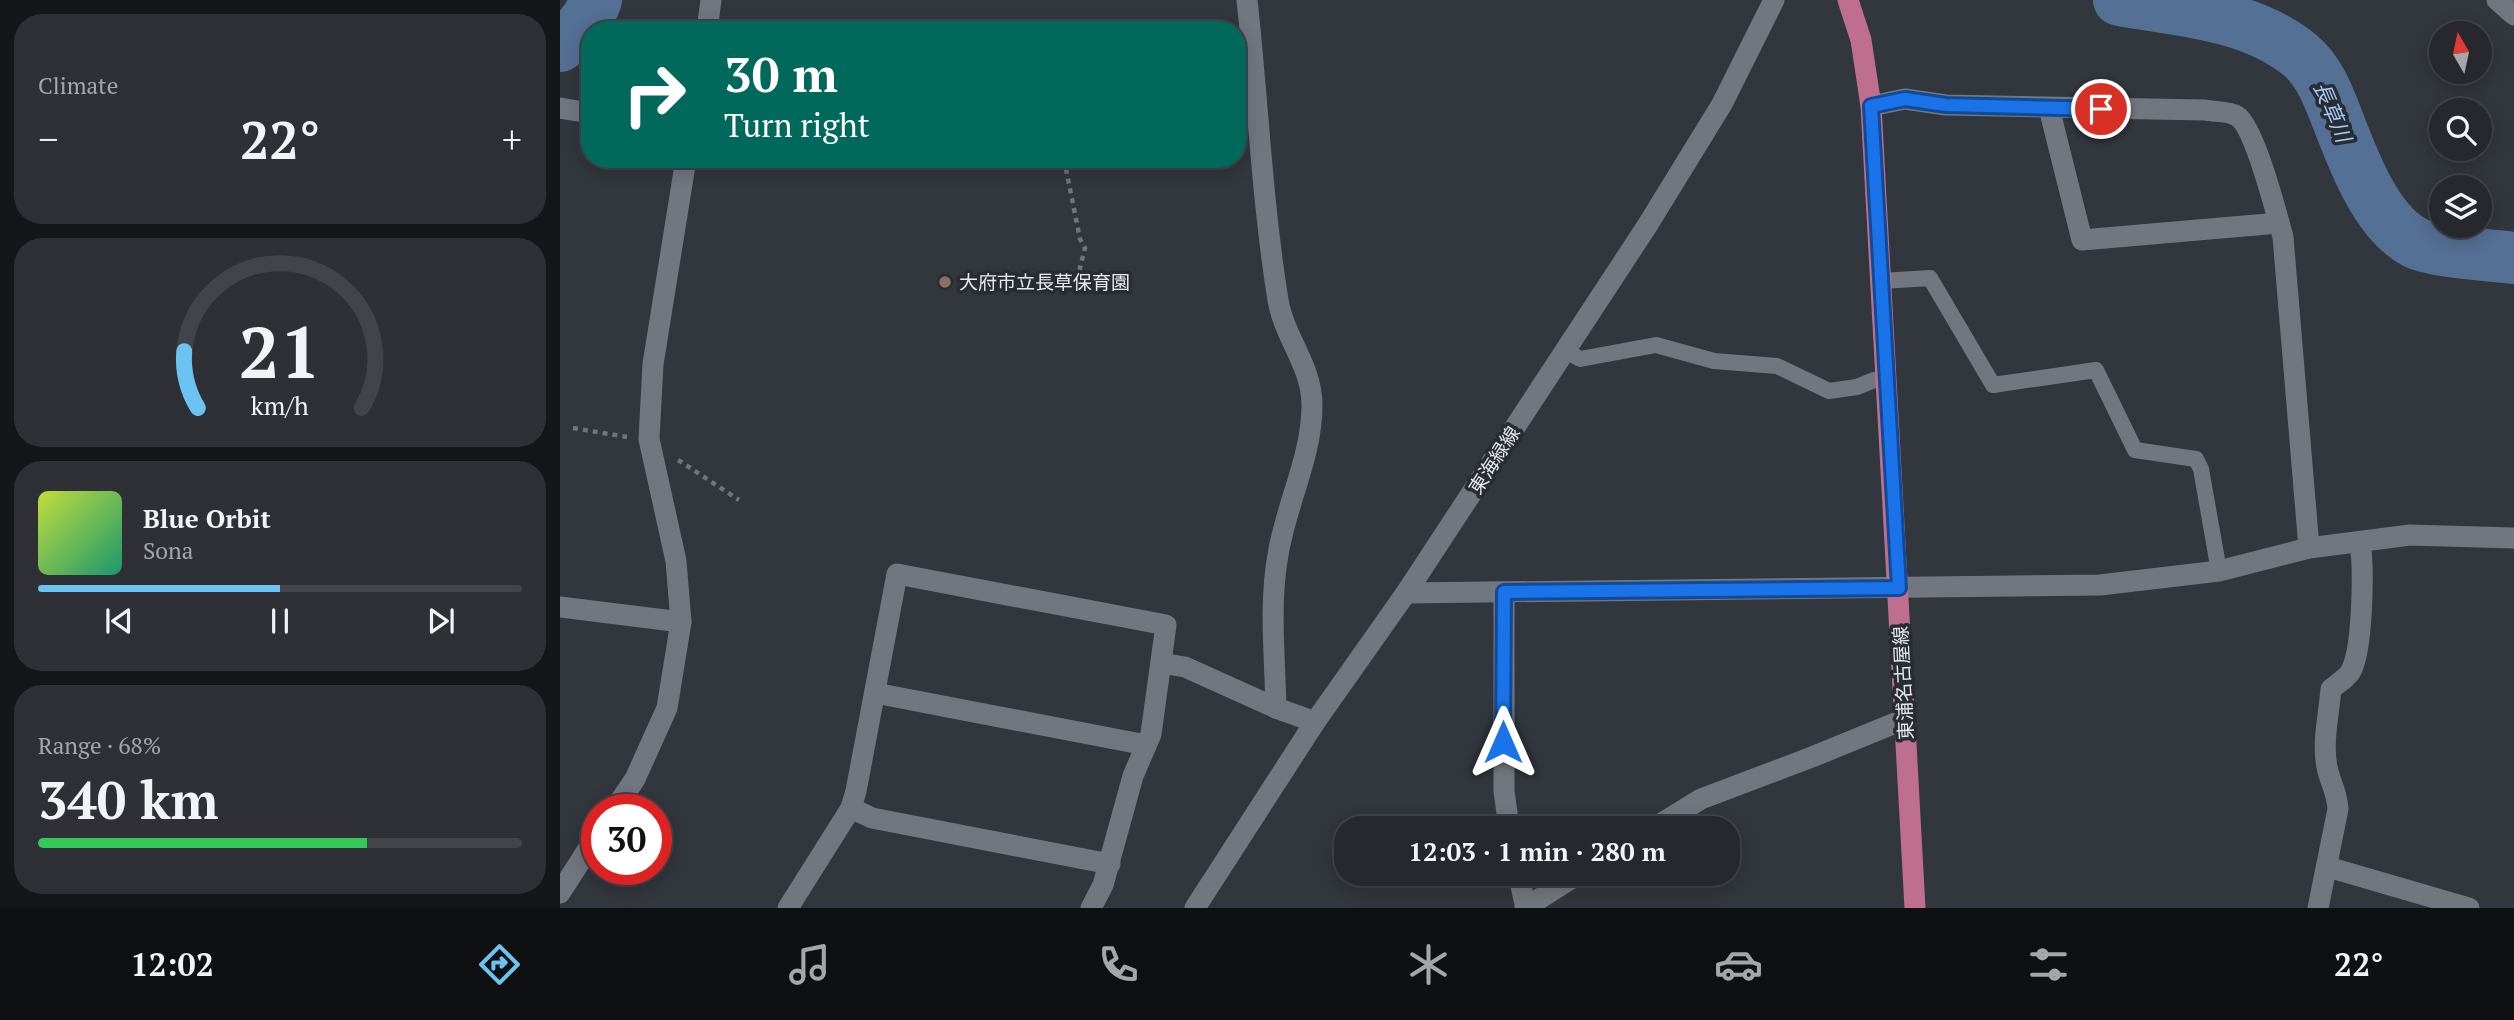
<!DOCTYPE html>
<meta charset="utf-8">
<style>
:root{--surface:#26282e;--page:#2e3036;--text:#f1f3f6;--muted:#a4a6aa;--line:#42444a;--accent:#6ac3f1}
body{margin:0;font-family:"PT Serif","Noto Sans JP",serif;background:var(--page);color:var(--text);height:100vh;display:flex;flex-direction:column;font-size:26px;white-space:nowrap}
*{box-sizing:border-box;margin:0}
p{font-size:23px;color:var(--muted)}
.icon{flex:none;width:38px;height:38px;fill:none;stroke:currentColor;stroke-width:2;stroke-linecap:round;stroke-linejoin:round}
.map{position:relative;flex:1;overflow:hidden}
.side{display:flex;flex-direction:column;gap:14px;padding:14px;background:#151619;width:560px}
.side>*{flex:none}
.top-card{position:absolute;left:21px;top:21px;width:665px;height:147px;border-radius:28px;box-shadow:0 4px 18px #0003,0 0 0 2px var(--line);background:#00695c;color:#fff;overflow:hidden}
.needle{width:46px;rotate:351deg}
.controls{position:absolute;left:1869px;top:21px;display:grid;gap:14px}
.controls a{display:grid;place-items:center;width:63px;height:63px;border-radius:50%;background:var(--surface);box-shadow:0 4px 18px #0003,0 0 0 2px var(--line);font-size:35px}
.speed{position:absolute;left:21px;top:794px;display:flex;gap:14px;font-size:35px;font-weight:700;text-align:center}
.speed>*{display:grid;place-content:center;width:91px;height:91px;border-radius:50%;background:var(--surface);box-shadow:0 4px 18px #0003,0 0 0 2px var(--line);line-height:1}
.speed .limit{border:10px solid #d22;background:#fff;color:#111}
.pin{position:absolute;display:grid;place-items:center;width:60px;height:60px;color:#fff;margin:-30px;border:4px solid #fff;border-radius:50%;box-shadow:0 2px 7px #0007}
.me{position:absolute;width:77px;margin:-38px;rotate:0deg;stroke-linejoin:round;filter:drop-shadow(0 0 5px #0008)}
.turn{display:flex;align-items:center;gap:24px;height:147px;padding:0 28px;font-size:32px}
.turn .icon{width:91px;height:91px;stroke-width:2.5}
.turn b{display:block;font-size:49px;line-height:60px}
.big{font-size:52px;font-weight:700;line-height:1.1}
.side .card{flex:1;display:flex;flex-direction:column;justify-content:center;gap:10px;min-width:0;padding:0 24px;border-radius:28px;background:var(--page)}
.side .dial{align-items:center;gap:0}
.dial svg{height:182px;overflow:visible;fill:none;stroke:var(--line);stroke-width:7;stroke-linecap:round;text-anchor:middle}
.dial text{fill:var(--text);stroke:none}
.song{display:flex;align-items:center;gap:21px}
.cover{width:84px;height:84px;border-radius:10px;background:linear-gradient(135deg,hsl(70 70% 55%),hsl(160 70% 35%))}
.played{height:7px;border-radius:4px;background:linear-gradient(90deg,var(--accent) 50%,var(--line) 50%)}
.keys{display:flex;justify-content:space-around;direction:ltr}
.heat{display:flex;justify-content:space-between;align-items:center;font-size:38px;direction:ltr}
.charge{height:10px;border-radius:5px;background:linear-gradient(90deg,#34c759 68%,var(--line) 0)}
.trip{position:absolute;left:774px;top:816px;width:406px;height:70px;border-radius:28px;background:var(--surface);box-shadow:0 4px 18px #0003,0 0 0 2px var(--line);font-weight:700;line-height:70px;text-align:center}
.dock{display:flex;height:112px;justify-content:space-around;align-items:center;background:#0f1012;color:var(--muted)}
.dock .icon{width:49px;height:49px}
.dock .selected{color:var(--accent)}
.dock b{font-size:32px;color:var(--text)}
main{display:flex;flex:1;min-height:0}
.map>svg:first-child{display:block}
</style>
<main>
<section class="side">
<div class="card"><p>Climate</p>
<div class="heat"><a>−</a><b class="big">22°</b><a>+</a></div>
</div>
<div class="card dial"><svg viewBox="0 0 100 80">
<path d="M14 69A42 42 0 1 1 86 69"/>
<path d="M14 69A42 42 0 0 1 8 44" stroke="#6ac3f1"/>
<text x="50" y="56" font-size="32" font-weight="700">21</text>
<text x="50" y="72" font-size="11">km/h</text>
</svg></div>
<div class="card">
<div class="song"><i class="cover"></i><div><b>Blue Orbit</b><p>Sona</p></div></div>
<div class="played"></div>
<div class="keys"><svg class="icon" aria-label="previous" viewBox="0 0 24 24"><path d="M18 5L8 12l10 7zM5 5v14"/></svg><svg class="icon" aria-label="pause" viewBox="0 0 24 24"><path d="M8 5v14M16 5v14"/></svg><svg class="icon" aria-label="next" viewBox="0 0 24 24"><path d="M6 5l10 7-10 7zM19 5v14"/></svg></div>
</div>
<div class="card"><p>Range · 68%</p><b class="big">340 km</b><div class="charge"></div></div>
</section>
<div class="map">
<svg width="1954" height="908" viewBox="0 0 1954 908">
<rect width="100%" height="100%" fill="#32363d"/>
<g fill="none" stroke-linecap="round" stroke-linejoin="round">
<!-- river -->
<g stroke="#557095" stroke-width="52">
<path d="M1559,0C1620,11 1690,14 1740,55C1759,71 1768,95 1777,118C1792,157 1815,221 1854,242C1872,252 1931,255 1954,258"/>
<path d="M0,46C16,33 29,20 36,0"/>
</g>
<!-- path -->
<g stroke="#71747a" stroke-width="4.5" stroke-dasharray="5 5" stroke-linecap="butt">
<polyline points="504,159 520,239 525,248 515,288"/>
<polyline points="13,428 67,437"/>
<polyline points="118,460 179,500"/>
</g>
<!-- service -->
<g stroke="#72777f" stroke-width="16">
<polyline points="1321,281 1370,278 1433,385 1536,370 1575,450 1636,459 1641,469 1659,571"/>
<polyline points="1005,350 1020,359 1096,345 1154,361 1217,366 1269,391 1297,387 1314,380 1327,380"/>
</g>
<!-- minor -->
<g stroke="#72777f" stroke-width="21">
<path d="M687,0C698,100 702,201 718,300C724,337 752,366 752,405C752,457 726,504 718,555C709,604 715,658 716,708L755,722"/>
<polyline points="1937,0 1954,15"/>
<polyline points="147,30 151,0"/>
<path d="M1311,106L1345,99L1386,105L1645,110C1654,112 1669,111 1677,116C1694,126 1717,215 1723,237L1749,548"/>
<polyline points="0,108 30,113"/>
<polyline points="1489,108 1522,240 1719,223"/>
<polyline points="944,592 944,791 949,828"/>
<polyline points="846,593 1540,585 1659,571 1749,548 1850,535 1954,538"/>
<polyline points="0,607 121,622"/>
<polyline points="601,663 625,667 716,708"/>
<polyline points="315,693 586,745"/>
<polyline points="291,808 312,818 550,864"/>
<polyline points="54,810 75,779 107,708 121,622 116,561 89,439 93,364 126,159"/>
<polyline points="1094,828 1141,799 1252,757 1345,719"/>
<polyline points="1768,867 1909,908"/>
<polyline points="958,873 966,908"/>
<polyline points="0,893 37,835"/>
<polyline points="228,908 291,808 296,791 337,574 606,625 591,734 573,776 543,885 531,908"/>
<polyline points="965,908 1020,873"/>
<path d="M1758,908L1778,809C1777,791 1770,783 1767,767C1762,743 1769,713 1771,689C1777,684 1787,678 1791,671C1803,648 1804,568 1800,542"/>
</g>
<!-- secondary -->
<polyline stroke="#72777f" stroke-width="21" points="635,908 755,722 846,593 1087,226 1162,104 1214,0"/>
<!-- primary -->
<polyline stroke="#be6f8d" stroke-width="21" points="1288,0 1301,40 1311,106 1355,908"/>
</g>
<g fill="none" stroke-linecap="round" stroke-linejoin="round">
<defs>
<polyline id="route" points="943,742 944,592 1339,588 1311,106 1345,99 1386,105 1541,109"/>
</defs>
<!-- route casing -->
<use href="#route" stroke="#114b97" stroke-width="18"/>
<!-- route -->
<use href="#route" stroke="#1a73e8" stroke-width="12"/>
</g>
<!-- markers -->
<circle fill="#8d6e63" stroke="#282c33" stroke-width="2.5" cx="385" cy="282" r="7"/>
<g text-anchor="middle" stroke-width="7" stroke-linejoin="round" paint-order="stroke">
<!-- poi labels -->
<g font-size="19" fill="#e7e9ee" stroke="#282c33" text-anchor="start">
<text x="399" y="289">大府市立長草保育園</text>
</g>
<!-- street labels -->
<g font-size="19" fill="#e7e9ee" stroke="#282c33">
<text transform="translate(934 460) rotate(-57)" y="7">東海緑線</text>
<text transform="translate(1343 683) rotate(-93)" y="7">東浦名古屋線</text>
</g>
<!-- water labels -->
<g font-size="21" font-style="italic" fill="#a6c8f8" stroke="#282c33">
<text transform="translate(1772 112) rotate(67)" y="7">長草川</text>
</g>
</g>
</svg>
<div class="controls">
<a><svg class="needle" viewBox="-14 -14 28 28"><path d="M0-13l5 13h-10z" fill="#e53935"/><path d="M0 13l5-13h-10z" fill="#a4a6aa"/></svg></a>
<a><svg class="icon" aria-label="search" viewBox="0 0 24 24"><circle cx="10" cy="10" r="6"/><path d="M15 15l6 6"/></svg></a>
<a><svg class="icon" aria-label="layers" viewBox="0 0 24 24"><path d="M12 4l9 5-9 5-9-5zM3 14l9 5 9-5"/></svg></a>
</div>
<div class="speed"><div class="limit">30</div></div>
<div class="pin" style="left:1541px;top:109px;background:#d93025"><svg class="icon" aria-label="arrive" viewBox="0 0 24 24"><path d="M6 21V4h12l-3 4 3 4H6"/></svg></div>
<svg class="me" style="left:943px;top:742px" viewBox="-20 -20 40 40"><path d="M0-17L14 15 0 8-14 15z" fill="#1a73e8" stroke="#fff" stroke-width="4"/></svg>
<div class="trip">12:03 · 1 min · 280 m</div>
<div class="top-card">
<div class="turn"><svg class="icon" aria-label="right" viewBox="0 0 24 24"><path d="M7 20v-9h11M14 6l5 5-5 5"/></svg><div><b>30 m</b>Turn right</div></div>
</div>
</div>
</main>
<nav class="dock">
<b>12:02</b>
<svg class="icon selected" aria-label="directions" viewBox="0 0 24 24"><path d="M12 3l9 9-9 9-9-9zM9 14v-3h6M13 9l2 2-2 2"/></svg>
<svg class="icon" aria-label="music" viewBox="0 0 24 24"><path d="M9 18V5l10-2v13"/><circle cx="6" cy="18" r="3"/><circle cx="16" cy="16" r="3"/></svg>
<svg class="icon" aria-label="phone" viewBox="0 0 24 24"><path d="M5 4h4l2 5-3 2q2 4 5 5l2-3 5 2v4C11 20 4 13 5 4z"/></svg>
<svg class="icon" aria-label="climate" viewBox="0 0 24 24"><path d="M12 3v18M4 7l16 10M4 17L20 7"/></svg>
<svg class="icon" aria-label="car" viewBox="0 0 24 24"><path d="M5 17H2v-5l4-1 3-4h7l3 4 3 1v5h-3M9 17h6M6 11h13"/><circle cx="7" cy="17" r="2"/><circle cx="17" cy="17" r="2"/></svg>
<svg class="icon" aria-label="filters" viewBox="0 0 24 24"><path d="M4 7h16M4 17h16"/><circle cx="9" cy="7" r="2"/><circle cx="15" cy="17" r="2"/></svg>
<b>22°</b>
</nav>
